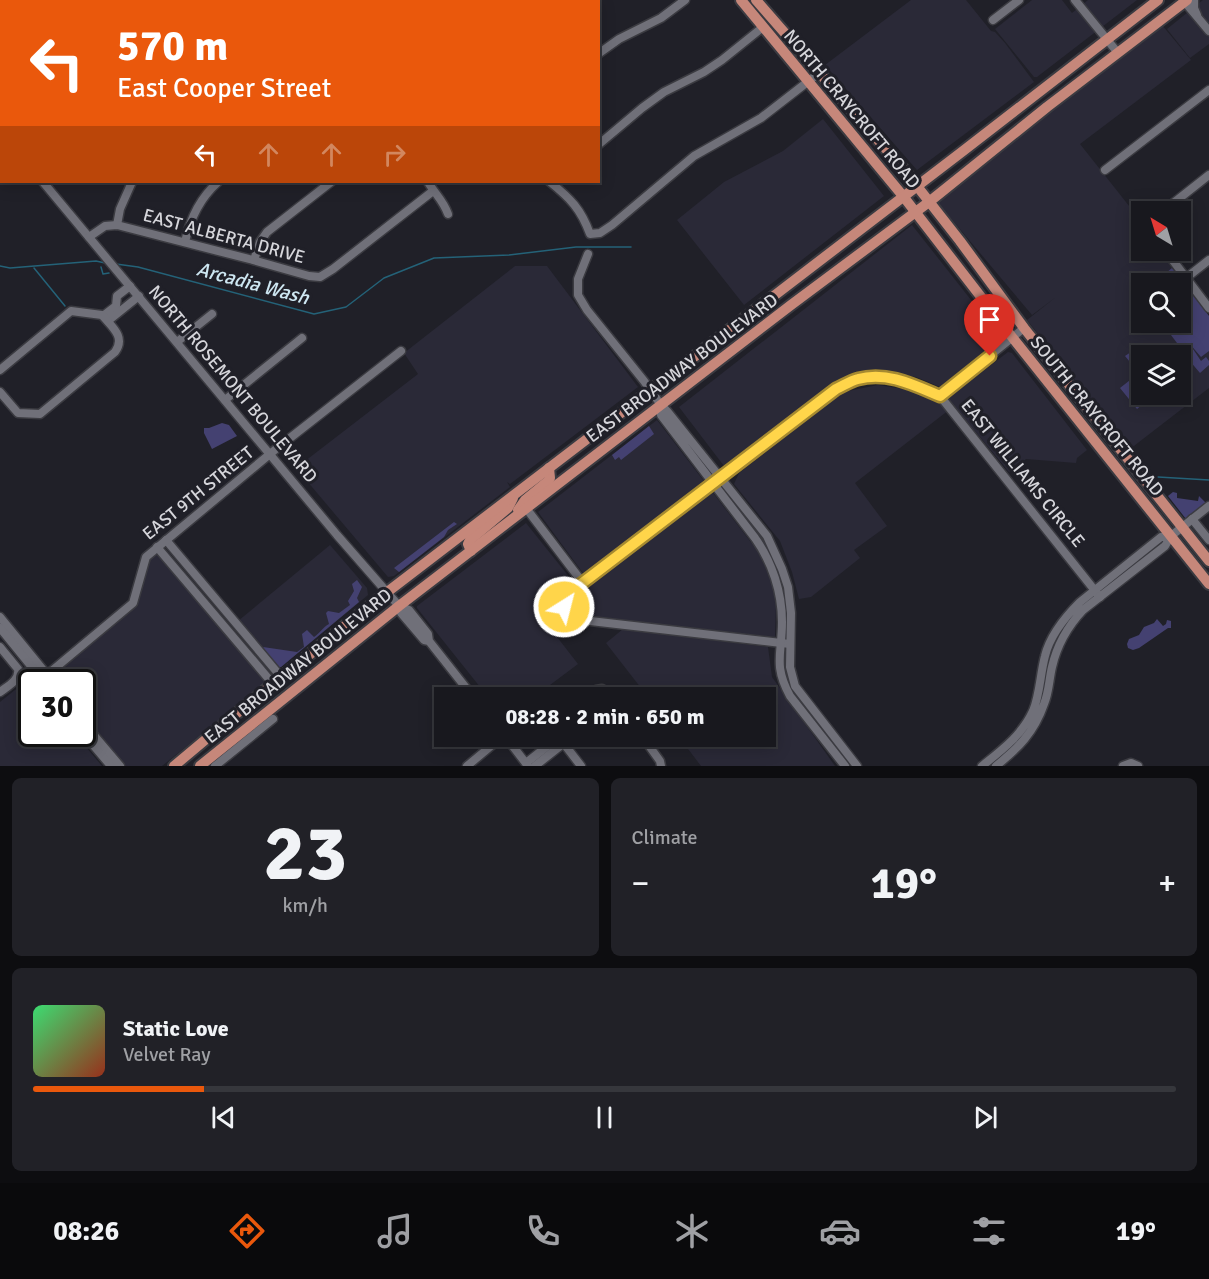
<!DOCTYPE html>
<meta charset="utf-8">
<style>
:root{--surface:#18181e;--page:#212127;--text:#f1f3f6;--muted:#9fa0a4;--line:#36373c;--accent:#ea580c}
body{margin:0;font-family:Signika,sans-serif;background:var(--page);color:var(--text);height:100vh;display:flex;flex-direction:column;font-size:22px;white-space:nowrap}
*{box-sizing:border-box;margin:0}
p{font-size:20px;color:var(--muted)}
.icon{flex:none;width:33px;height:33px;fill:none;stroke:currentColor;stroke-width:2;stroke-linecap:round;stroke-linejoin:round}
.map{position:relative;height:766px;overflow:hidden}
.side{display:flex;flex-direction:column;gap:12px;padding:12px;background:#0d0d10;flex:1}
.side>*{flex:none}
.guide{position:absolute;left:0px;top:0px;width:600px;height:183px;box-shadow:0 3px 15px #0003,0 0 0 2px var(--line);background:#ea580c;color:#fff;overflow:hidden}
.needle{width:39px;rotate:322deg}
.controls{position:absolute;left:1131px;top:201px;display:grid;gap:12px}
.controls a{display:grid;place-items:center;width:60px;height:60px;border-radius:0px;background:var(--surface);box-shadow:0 3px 15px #0003,0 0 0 2px var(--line);font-size:30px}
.speed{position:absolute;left:18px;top:669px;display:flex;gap:12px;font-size:30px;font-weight:700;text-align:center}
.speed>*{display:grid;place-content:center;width:78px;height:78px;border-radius:50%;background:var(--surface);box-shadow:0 3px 15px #0003,0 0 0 2px var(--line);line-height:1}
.speed .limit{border:3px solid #111;border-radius:9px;background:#fff;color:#111}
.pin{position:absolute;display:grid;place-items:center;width:51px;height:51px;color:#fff;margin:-62px -26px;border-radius:50% 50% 50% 0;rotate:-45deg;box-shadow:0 0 6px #0007}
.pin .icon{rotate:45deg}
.me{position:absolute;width:66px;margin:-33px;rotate:36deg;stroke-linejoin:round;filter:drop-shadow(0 0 4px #0008)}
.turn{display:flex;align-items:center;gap:21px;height:126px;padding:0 18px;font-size:27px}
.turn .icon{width:78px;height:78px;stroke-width:2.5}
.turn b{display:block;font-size:42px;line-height:51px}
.lanes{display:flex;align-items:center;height:57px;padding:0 18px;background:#0003;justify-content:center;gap:30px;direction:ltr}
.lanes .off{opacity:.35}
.big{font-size:45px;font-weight:700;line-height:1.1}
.side .widget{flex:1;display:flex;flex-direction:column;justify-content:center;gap:9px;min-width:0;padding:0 21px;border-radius:9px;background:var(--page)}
.side .dial{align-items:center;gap:0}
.dial b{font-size:78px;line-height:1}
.song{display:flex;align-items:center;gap:18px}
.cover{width:72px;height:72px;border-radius:9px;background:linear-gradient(135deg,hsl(140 70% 55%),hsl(10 70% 35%))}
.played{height:6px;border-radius:3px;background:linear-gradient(90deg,var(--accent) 15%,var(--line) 15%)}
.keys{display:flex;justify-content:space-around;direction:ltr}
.heat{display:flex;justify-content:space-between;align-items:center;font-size:33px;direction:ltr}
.side .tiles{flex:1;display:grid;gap:12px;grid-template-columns:1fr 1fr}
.widget:last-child{grid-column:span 2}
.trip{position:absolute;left:434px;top:687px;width:342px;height:60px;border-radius:0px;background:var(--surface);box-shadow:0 3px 15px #0003,0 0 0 2px var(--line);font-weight:700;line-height:60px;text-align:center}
.tabs{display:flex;height:96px;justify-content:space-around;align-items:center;background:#0a0a0c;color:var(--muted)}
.tabs .icon{width:42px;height:42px}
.tabs .on{color:var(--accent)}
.tabs b{font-size:27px;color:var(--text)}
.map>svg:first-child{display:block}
</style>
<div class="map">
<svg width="1209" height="766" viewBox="0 0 1209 766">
<rect width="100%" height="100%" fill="#202028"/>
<!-- built -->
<g fill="#2a2937" fill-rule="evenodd">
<polygon points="911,0 966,0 991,31 995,32 1005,43 1034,82 917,170 825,65"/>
<polygon points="1032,0 1062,0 1072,13 1088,0 1137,0 1037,77 1034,77 995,29"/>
<polygon points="1203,0 1209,0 1209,44 1190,58 1167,29"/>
<path d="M1162,25L1191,60L1080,144L1141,221L1142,250L1159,251L1209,316V388L1130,449L1027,320L1056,297L1032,315L938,203L1053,109ZM1142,284H1180V322H1142ZM1142,356H1180V394H1142Z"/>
<polygon points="823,119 884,196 744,305 677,220 724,182 783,151"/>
<polygon points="912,225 1001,338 940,387 916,377 880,371 870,370 855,372 837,380 724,466 679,407"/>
<polygon points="515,266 547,266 638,387 510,484 507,482 510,487 394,576 388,577 296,468 418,374 404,353"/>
<polygon points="1008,352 1012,353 1087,450 1077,458 1076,463 1026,459 1009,472 954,406 855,483 887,526 854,550 860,558 811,597 799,599 792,572 780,541 734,484 739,473 843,392 878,385 910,390 940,404"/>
<polygon points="657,420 760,554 772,583 776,606 775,637 576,615 567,603 591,584 538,512"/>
<polygon points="526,523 574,583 551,601 560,613 547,624 578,664 534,697 488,697 417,608 417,606"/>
<polygon points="330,545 367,588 368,595 281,667 276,667 238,621"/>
<polygon points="158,549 268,681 162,766 125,766 83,714 82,682 57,682 51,675 137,602 148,559"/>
<polygon points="623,629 768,647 772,677 835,766 701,766 679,737 765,736 765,698 648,697 606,643"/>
<polygon points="30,678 34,682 32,682 32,734 75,734 102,766 0,766 0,702"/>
</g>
<!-- green -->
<g fill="#444171">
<polygon points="1172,268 1209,316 1209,351 1201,357 1189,343 1201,361 1206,357 1209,361 1209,365 1200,373 1189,360 1193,356 1189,359 1162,323 1180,322 1180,284 1154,283"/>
<polygon points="1131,352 1141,364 1142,394 1154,395 1137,409 1120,388 1139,373 1125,356"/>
<polygon points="222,423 229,425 237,436 212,449 204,433 204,428 209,428"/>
<polygon points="649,426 654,434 621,460 619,457 615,460 612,455"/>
<polygon points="1173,492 1177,493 1177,498 1198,501 1199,496 1206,503 1186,519 1168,496"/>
<polygon points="454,522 457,524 448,530 444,537 399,572 394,568"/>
<path d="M357,580L362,587L357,598L359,602L281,667H276L263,647L297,652L304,647L302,634L307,630L314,637C320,633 323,627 329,624L326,613L328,611L339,613L350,605L348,601L354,591L352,584Z"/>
<polygon points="1157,619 1163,626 1166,624 1167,620 1171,621 1171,628 1168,628 1139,648 1133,650 1128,648 1127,644 1129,639 1139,635 1144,627 1154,623"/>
</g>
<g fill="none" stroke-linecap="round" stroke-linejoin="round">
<!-- stream -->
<g stroke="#246278" stroke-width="1.5">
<polyline points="116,264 138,267 314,314 346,307 384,278 434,258 509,255 576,247 631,247"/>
<polyline points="0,266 10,268 96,261 105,263"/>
<polyline points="101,267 103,274 109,273"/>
<polyline points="34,268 65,306"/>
<polyline points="1158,477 1209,480"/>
</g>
<defs>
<g id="minor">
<polyline points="198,0 200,2"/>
<polyline points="1075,0 1118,53"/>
<polyline points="1183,0 1209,31"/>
<polyline points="1194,0 1194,8 1197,15"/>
<polyline points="89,2 91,0"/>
<polyline points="217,2 219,0"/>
<polyline points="442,2 444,0"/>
<polyline points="552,2 554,0"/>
<polyline points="993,20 1019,0"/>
<polyline points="598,54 619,39 661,18 685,0"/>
<polyline points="0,71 2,70"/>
<polyline points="0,130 2,131"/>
<polyline points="598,145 642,108 664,92 704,72 722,60 763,27"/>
<polyline points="1105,170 1209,90"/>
<polyline points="43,182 337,535 399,606"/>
<path d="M428,182C435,194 443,200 448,214"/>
<path d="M550,182C570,198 581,209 590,234L600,233L612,225L694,156L761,118L819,73"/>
<polyline points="1162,212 1209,175"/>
<polyline points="117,225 120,209 132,182"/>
<polyline points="89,237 105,226 117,225 253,260 309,276 320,277 333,269 433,191"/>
<path d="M185,242C190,219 200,198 218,182"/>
<polyline points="1165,250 1209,308"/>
<polyline points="588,254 578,279 578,295 587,310 644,381 661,405"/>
<polyline points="254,260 260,242 267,232 331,182"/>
<polyline points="1186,278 1209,260"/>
<polyline points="103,316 116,306 117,296 130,286"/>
<polyline points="108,321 139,296"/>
<polyline points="177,342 212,314"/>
<path d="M0,370L71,311L102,315C112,327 126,337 115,352L40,414L18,413L0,392"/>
<polyline points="940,396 1024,328"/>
<polyline points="225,400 302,338"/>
<polyline points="526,508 583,583"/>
<polyline points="1192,519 1209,540"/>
<polyline points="1171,536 1209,506"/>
<polyline points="166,540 282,678"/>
<polyline points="157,547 273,684"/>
<polyline points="0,617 53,682"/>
<polyline points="0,628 44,682"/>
<polyline points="429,641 424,640 401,613 399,606 409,610 428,634 429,641 474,698"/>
<path d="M790,644L573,619C566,610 559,603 568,594L836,389C843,386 850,381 858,379C887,371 914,385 940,396L1100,597"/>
<path d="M0,647L18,669C20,680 8,686 0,692"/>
<polyline points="42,679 133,603 146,557 276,449 401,351"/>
<polyline points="586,698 596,690 602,689 607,692 611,698"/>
<polyline points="82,721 120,766"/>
<polyline points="82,732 111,766"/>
<polyline points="505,736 528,766"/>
<polyline points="558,736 581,766"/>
<polyline points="642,736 660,761 661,766"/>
<polyline points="526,763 559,737"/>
<polyline points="215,766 273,719"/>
<polyline points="467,766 503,736"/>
<polyline points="535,766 564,743"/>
<path d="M845,766L790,696C773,665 782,654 782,622C782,592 772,562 755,538L661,415V405L667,411L767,536L782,569L788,587L791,613L790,667L795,686L857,766"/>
<path d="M982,766C1002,750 1022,735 1033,711C1040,694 1040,675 1045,656C1050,635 1065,617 1080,602L1161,537L1171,536L1165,546L1083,610C1068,626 1057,645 1052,667C1049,680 1049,692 1044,704C1034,733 1018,748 996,766"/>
<polyline points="1123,766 1131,763 1138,766"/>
</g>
<g id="major">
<polyline points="741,0 903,196 1012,337 1209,584"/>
<polyline points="756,0 906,172 960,241 1024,328 1209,561"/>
<polyline points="518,510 525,500 548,481 550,478 549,468"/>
<polyline points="471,551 468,544 470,540 508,508 513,498"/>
<polyline points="174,766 242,709 386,593 963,151 1158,0"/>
<polyline points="200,766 399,606 791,305 929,202 1047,107 1187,0"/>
</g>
</defs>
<!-- minor casing -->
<use href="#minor" stroke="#3b3b41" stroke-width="11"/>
<!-- major casing -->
<use href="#major" stroke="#3b3b41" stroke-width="14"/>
<!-- minor -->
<use href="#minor" stroke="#707079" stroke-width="8"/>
<!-- major -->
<use href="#major" stroke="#c6877a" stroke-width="10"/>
</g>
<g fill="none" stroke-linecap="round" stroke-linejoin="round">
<defs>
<path id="route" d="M564,607C562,601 563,598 568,594L836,389C843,386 850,381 858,379C887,371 914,385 940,396L990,356"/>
</defs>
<!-- route casing -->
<use href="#route" stroke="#a68a30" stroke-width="15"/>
<!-- route -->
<use href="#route" stroke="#ffd54a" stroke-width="10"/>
</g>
<g text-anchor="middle" stroke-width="6" stroke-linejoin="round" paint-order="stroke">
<!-- street labels -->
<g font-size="18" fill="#d6d6db" stroke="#202028">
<text transform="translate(852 109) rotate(50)" y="6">NORTH CRAYCROFT ROAD</text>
<text transform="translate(224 236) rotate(15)" y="6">EAST ALBERTA DRIVE</text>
<text transform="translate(682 368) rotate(-37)" y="6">EAST BROADWAY BOULEVARD</text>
<text transform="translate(233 384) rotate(50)" y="6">NORTH ROSEMONT BOULEVARD</text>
<text transform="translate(1097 416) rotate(51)" y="6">SOUTH CRAYCROFT ROAD</text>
<text transform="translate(1023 473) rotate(51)" y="6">EAST WILLIAMS CIRCLE</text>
<text transform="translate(198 493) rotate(-39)" y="6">EAST 9TH STREET</text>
<text transform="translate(298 666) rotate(-39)" y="6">EAST BROADWAY BOULEVARD</text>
</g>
<!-- water labels -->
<g font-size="20" font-style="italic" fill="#cee7f2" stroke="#202028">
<text transform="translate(253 283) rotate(15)" y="7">Arcadia Wash</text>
</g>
</g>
</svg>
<div class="controls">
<a><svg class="needle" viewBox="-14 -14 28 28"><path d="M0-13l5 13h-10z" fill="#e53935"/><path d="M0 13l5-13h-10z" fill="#9fa0a4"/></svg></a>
<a><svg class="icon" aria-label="search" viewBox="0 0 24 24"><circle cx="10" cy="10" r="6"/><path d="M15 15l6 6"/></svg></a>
<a><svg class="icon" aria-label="layers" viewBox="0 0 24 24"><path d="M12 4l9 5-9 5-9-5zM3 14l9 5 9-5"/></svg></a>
</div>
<div class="speed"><div class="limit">30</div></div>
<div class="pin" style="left:990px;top:356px;background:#d93025"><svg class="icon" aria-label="arrive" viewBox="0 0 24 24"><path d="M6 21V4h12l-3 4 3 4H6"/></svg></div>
<svg class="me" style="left:564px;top:607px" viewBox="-20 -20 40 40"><circle r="17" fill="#ffd54a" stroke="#fff" stroke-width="3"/><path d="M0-11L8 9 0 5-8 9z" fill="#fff"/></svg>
<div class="trip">08:28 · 2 min · 650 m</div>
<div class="guide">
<div class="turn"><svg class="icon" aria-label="left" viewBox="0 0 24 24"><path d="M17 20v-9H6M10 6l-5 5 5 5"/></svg><div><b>570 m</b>East Cooper Street</div></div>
<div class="lanes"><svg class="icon" aria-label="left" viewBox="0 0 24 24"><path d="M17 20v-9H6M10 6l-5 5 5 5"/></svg><svg class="icon off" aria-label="ahead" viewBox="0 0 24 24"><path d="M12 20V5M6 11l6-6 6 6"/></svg><svg class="icon off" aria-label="ahead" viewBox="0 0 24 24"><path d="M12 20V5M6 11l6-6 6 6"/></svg><svg class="icon off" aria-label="right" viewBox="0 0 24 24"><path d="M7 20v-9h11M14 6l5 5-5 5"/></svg></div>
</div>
</div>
<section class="side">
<div class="tiles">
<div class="widget dial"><b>23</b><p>km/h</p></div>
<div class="widget"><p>Climate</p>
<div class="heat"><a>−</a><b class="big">19°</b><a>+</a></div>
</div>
<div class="widget">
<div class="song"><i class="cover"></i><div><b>Static Love</b><p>Velvet Ray</p></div></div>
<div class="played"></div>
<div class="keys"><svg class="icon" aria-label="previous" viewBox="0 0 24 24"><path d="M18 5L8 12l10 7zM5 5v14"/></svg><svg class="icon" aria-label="pause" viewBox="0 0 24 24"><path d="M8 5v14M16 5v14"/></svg><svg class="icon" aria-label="next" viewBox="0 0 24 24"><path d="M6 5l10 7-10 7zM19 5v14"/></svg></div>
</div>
</div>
</section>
<nav class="tabs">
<b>08:26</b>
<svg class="icon on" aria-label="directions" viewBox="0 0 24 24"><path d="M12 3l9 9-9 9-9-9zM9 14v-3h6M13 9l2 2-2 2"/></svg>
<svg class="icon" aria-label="music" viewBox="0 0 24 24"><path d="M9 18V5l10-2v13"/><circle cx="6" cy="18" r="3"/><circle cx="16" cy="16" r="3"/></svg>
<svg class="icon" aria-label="phone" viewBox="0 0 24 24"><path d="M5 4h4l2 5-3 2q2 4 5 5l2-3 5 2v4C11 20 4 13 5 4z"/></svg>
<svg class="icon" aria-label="climate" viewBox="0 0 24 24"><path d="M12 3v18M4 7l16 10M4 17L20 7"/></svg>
<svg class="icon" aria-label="car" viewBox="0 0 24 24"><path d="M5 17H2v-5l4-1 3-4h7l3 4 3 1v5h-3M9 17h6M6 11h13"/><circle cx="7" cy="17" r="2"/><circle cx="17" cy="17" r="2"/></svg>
<svg class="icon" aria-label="filters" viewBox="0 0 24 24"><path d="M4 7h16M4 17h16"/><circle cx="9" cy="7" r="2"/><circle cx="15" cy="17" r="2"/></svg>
<b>19°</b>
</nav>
